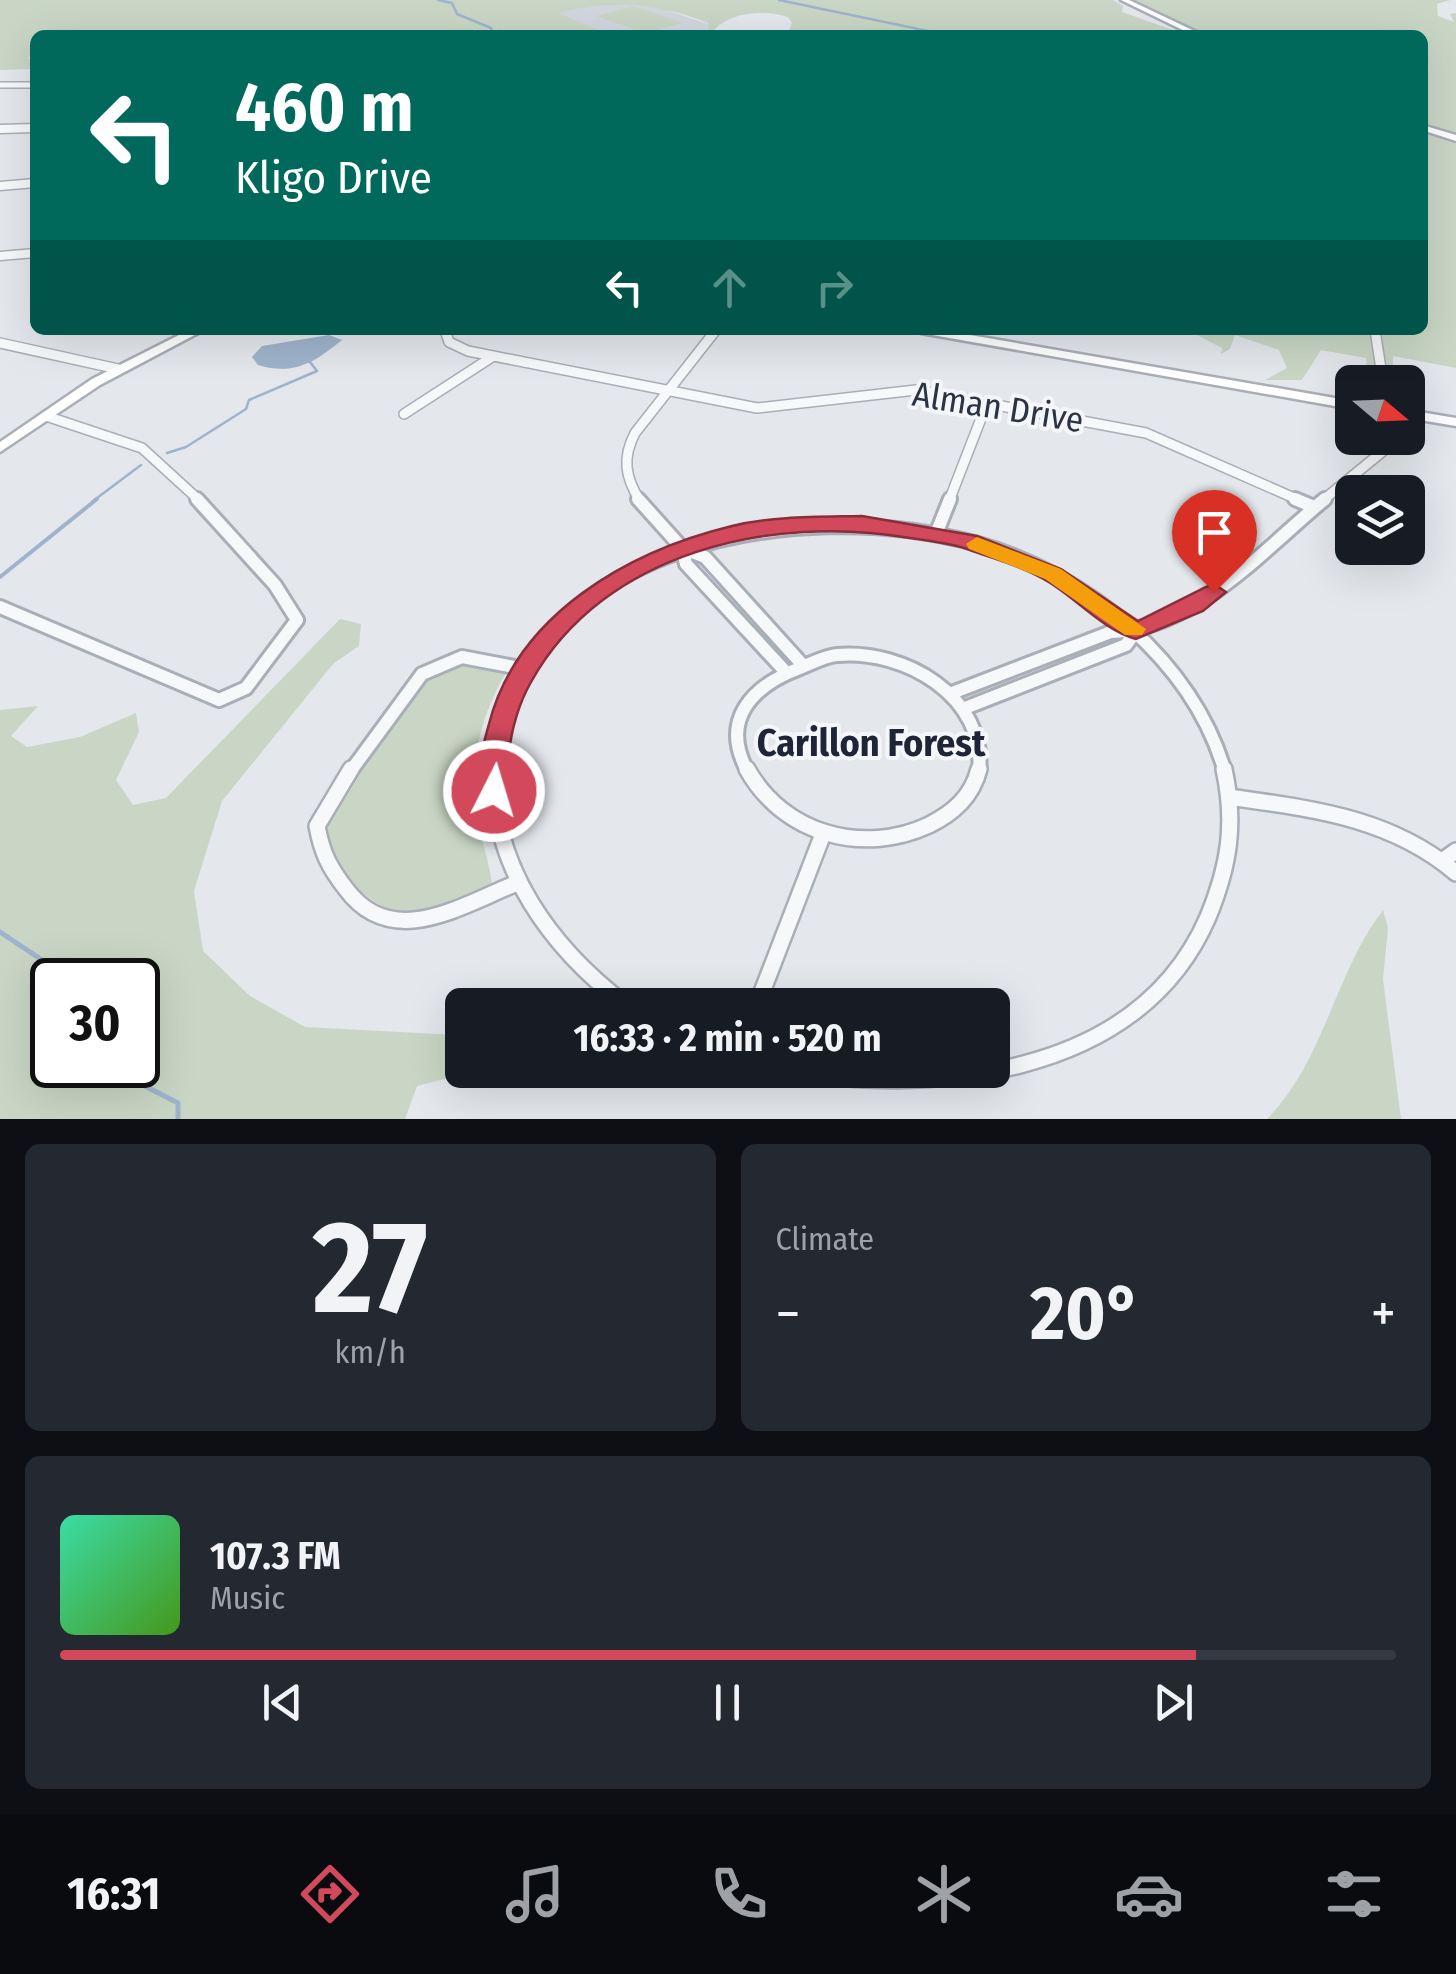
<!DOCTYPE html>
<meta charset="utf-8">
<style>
:root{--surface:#171b24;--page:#242831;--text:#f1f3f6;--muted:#9ea1a6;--line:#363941;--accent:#d1495b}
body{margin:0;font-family:"Fira Sans Condensed",sans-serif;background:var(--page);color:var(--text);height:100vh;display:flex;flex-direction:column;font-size:38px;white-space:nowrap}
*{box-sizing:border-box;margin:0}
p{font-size:32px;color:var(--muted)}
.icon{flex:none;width:55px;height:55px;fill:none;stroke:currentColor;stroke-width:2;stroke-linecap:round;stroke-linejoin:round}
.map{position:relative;height:1119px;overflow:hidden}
.drawer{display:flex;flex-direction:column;gap:25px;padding:25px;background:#0d0f14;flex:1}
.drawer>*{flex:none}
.top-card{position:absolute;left:30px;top:30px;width:1398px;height:305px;border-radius:15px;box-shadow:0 10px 40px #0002;background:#00695c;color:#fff;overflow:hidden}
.needle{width:65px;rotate:109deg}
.tools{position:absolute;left:1335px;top:365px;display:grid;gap:20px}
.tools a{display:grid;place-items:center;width:90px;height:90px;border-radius:15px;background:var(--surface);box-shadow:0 10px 40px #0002;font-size:50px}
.speed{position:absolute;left:30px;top:958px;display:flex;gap:20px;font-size:50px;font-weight:700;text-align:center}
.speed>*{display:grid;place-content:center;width:130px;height:130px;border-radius:50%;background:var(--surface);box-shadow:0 10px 40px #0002;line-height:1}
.speed .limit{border:5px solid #111;border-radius:15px;background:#fff;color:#111}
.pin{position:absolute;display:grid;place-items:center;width:85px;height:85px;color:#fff;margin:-102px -42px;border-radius:50% 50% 50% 0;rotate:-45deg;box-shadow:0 0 10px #0007}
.pin .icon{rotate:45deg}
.me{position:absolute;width:110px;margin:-55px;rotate:5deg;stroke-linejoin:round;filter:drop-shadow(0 0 8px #0008)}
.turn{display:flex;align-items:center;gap:35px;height:210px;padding:0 40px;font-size:45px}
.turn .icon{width:130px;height:130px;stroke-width:2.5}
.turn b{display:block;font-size:70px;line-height:85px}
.lanes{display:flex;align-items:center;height:95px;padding:0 40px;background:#0003;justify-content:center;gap:50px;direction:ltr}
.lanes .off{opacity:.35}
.big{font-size:75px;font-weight:700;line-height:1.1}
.drawer .tile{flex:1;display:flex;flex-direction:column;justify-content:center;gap:15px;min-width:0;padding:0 35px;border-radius:15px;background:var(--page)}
.drawer .dial{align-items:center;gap:0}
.dial b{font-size:130px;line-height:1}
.song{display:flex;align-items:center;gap:30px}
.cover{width:120px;height:120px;border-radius:15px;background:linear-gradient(135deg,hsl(160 70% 55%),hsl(100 70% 35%))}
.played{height:10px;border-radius:5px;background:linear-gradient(90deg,var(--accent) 85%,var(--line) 85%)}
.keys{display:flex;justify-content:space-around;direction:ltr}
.heat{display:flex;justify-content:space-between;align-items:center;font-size:55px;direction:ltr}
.drawer .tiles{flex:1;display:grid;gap:25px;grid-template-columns:1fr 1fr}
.tile:last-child{grid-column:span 2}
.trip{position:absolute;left:445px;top:988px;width:565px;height:100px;border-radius:15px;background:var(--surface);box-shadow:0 10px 40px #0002;font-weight:700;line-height:100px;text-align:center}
.menu{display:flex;height:160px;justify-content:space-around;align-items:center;background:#090b0e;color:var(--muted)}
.menu .icon{width:70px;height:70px}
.menu .current{color:var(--accent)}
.menu b{font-size:45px;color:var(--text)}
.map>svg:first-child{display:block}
</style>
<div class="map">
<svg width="1456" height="1119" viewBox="0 0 1456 1119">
<rect width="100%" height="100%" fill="#e4e7ec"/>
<!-- built -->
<polygon fill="#d2d6de" points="604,0 637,0 711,25 706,35 494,35 492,25"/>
<!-- green -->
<g fill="#c9d6c5" fill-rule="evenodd">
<path d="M0,0H1113L1123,6L1122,12L1187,35H787L792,23L788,17C762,9 726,12 710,35H700L709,29L708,23C655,2 609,0 558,13L610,35H496L497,25L493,33L461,35H35V52L28,58L35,62V69L0,70Z"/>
<polygon points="1131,0 1450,0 1437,4 1438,16 1454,22 1450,14 1456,13 1456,134 1423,122 1422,35 1206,35"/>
<polygon points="634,6 683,23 645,33 596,16"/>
<polygon points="1423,133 1456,144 1456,368 1393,356 1393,382 1368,382 1366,358 1321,350 1302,380 1265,380 1287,368 1279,350 1235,335 1230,349 1221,354 1222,348 1195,334 1166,330 1422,330"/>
<path d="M340,619L361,624L359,646L333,664L222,801L194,891L203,951L250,996L305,1027L457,1035L462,1070L468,1073L417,1086L405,1119H0V710L38,706L11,736L27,747L80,737L136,713L139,732L116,780L133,805L166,798ZM52,980H138V1065H52Z"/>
<path d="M460,663L507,671C482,711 467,768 476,815C481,839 489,861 492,885C466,895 438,913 410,913C376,913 332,873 326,840C323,828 331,813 335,802L420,685L431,674Z"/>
<path d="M1383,910L1388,928L1383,979L1401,1119H1267C1325,1060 1334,974 1383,910Z"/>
</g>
<!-- water -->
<path fill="#9fb4cc" d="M329,335L342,340C315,362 294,376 258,365L252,357L262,346Z"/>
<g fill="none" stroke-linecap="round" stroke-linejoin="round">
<!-- stream-far2 -->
<g stroke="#9fb4cc" stroke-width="2.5">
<polyline points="438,0 452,3 457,14 491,28 493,35"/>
<polyline points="779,0 947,35"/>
<polyline points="167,453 186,447 246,409 249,400 317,371 310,362"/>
<polyline points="93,501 141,465"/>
</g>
<!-- stream-far1 -->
<polyline stroke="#9fb4cc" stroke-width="4" points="0,577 97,499"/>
<!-- stream -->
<g stroke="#9fb4cc" stroke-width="5">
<polyline points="0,932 72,980"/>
<polyline points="136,1065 129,1078 178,1103 178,1119"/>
</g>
<defs>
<polyline id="street-far4" points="0,85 35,85"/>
<g id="street-far3">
<polyline points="0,129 35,128"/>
<polyline points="0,186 35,183"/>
<polyline points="0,256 35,253"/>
</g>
<g id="street-far2">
<polyline points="445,330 449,342 468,351 757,408 916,390 1146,433 1301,501"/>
<polyline points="1375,330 1383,382"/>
<polyline points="0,343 118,369"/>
<polyline points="404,414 492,357"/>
<polyline points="46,416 142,448 200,501"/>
<path d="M640,501C625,477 622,458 635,433L716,330"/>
<polyline points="949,501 987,403"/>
<polyline points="1322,501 1399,438"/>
</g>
<g id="street-far1">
<polyline points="638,499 682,548 705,557 800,662"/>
<polyline points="1295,499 1314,507"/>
<polyline points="936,534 950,499"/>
<polyline points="682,548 686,564 783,669"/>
<polyline points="0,607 219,700 246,688 297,620 275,585 197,499"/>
<path d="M952,693L1111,632C1195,629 1264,549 1325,499"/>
<polyline points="965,708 1126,645 1136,631"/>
<polyline points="350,772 422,674 462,657 525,669"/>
<path d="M494,772C511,543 798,494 978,544C1086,574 1193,661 1225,772"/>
<path d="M748,772C719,720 752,686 800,668C812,663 825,656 837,655C905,649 987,697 979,772"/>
</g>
<g id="street">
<path d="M351,769L317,826C322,853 329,867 346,889C392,951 460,906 517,883"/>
<path d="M494,769C491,867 551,948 626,1005"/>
<path d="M747,769C783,834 863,856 929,825C953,813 972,797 979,769"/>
<path d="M1229,797C1312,809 1390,817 1456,873"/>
<polyline points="1442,861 1456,851"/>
<polyline points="757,1005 823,834"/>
<path d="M776,1070C928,1095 1137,1081 1208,917C1229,866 1236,824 1224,769"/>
</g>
<g id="secondary">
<polygon points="1121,0 1129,0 1203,35 1193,35"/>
<polygon points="1422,125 1456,135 1456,141 1422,130"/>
<polygon points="189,330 204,330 100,385 0,452 0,442 92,379"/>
<polygon points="915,330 941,330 1352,401 1352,409 921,333"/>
<polygon points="1408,410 1456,418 1456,426 1408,418"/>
</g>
</defs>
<!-- street-far4 casing -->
<use href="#street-far4" stroke="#a9aeb7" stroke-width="8"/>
<!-- street-far3 casing -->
<use href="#street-far3" stroke="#a9aeb7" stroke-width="11"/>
<!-- street-far2 casing -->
<use href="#street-far2" stroke="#a9aeb7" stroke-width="12"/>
<!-- street-far1 casing -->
<use href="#street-far1" stroke="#a9aeb7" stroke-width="18"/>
<!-- street casing -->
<use href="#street" stroke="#a9aeb7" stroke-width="20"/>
<!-- secondary casing -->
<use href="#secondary" stroke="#a9aeb7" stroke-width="5"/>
<!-- street-far4 -->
<use href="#street-far4" stroke="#f7f8fa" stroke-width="5"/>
<!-- street-far3 -->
<use href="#street-far3" stroke="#f7f8fa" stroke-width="8"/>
<!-- street-far2 -->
<use href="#street-far2" stroke="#f7f8fa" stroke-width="9"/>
<!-- street-far1 -->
<use href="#street-far1" stroke="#f7f8fa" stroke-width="12"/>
<!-- street -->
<use href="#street" stroke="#f7f8fa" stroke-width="15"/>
<!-- secondary -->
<use href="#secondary" fill="#fff" fill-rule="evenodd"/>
</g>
<!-- route -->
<path fill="#d1495b" stroke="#882f3b" stroke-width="2.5" d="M862,516L977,536L1061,569L1138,621L1206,587L1214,584L1226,592L1203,611L1136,639C1103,630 1076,598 1047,581C1024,567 995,559 970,550C951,543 930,541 910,538C773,514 604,551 531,682C519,703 511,730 509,754C508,769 511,785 503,798H484C473,778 483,745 489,724C517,614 629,551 732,526C774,516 818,517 862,516Z"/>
<!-- slow -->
<polygon fill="#f59e0b" points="977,537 1061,569 1146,629 1142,635 1125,635 1045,579 969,549 966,544"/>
<g text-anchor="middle" stroke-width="8" stroke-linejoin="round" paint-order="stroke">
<!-- street labels -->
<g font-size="35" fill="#2b3445" stroke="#f4f6f9">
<text transform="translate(998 407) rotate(9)" y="12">Alman Drive</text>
</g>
<!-- neighbourhood labels -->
<g font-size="38" font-weight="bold" fill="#1d2536" stroke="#f4f6f9">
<text x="871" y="756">Carillon Forest</text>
</g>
</g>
</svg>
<div class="tools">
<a><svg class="needle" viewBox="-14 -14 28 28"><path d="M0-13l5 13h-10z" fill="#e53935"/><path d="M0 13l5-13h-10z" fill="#9ea1a6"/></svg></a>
<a><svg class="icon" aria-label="layers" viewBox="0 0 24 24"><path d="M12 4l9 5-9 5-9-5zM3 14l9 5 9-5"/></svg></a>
</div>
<div class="speed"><div class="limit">30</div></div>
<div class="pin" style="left:1214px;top:592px;background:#d93025"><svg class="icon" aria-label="arrive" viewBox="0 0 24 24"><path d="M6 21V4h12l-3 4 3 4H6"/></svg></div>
<svg class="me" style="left:494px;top:791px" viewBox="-20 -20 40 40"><circle r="17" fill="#d1495b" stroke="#fff" stroke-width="3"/><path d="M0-11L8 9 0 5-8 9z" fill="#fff"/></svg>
<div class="trip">16:33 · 2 min · 520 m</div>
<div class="top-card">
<div class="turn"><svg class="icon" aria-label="left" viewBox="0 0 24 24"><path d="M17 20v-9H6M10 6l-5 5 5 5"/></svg><div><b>460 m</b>Kligo Drive</div></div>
<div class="lanes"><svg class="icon" aria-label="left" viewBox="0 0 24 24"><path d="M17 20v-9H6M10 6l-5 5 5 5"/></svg><svg class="icon off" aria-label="ahead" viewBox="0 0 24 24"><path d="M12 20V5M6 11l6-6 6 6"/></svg><svg class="icon off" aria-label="right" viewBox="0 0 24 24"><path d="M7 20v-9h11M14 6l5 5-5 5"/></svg></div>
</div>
</div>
<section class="drawer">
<div class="tiles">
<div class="tile dial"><b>27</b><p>km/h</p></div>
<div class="tile"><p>Climate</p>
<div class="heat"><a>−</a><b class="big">20°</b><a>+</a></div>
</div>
<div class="tile">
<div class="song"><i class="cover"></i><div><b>107.3 FM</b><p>Music</p></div></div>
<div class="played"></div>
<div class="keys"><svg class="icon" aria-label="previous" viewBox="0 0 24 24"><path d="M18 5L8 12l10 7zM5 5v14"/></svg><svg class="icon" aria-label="pause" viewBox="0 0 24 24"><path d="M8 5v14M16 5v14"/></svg><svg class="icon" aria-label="next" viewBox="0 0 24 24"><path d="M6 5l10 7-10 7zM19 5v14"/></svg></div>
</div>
</div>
</section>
<nav class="menu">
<b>16:31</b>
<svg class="icon current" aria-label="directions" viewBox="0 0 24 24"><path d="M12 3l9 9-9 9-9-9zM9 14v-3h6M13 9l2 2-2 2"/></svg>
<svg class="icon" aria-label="music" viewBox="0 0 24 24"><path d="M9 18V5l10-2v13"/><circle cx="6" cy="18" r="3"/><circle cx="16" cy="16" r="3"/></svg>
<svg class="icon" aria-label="phone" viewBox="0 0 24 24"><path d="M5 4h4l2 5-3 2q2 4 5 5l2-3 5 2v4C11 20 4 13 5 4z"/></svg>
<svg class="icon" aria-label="climate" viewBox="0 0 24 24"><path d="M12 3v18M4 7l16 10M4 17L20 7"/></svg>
<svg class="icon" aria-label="car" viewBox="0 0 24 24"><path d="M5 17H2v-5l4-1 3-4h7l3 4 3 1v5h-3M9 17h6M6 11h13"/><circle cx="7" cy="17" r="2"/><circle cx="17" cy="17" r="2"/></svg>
<svg class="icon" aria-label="filters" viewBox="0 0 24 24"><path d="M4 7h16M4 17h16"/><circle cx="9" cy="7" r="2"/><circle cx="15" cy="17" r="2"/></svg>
</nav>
